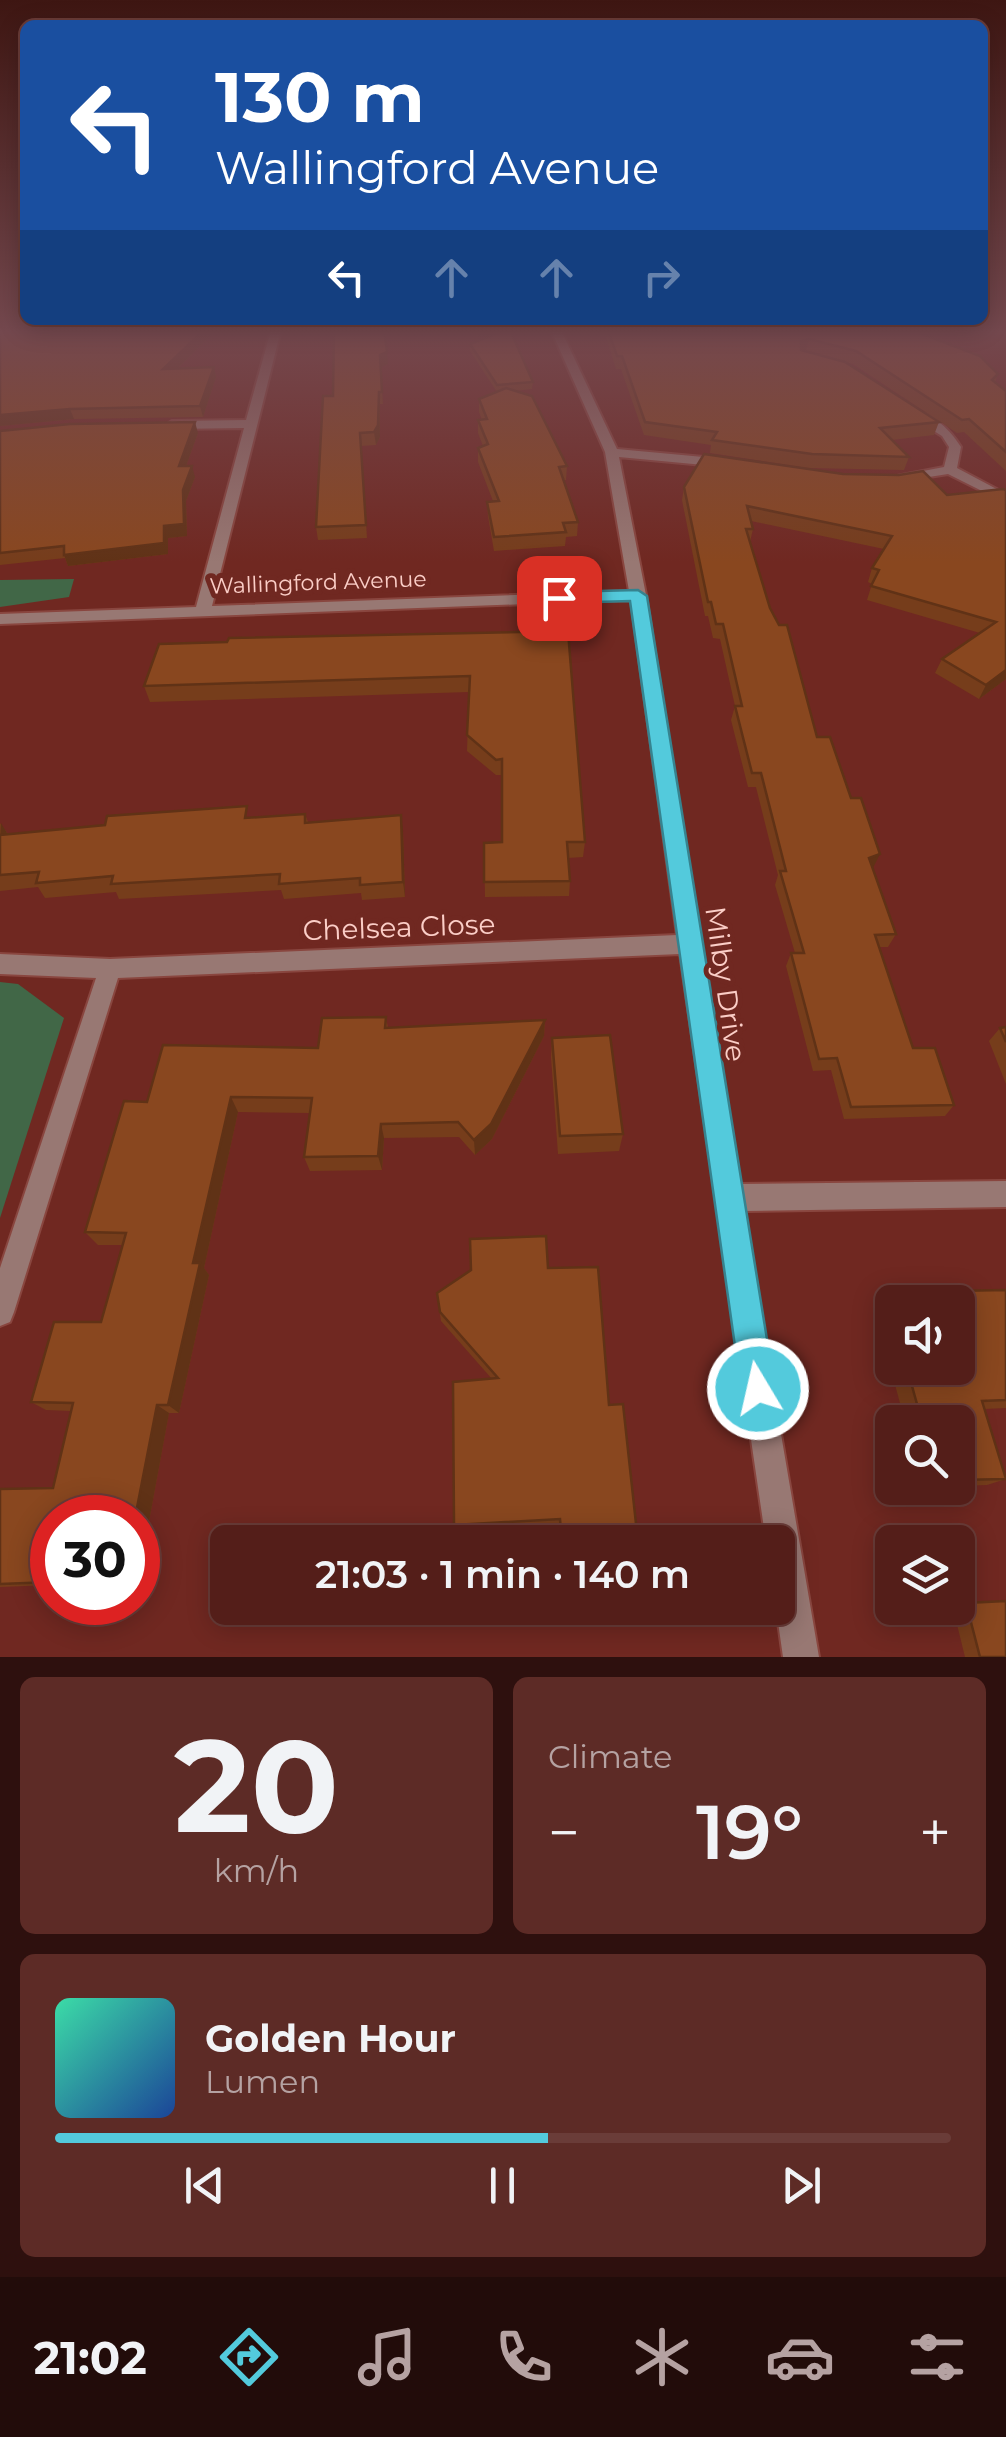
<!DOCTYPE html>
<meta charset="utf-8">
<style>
:root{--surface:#541e19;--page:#5d2b26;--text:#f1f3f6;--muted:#b5a2a2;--line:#6a3c38;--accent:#53cadc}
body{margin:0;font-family:Montserrat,sans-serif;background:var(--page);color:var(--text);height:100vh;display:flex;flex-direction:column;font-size:38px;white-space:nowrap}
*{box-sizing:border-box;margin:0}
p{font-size:32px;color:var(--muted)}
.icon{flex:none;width:55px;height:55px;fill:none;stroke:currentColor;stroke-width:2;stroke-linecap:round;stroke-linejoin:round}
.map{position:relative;height:1657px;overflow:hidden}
.panel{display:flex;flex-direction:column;gap:20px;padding:20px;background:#2e100e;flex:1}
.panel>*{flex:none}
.guide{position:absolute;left:20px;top:20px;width:968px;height:305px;border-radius:15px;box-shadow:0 5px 25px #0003,0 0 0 2px var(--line);background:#1a4fa0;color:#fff;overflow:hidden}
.buttons{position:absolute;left:875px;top:1285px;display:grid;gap:20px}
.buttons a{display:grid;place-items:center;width:100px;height:100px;border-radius:15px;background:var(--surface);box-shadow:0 5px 25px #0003,0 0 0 2px var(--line);font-size:50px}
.speed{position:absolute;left:30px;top:1495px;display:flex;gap:20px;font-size:50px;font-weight:700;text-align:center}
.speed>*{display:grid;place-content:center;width:130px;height:130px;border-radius:50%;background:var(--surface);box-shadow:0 5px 25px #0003,0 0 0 2px var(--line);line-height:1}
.speed .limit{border:15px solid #d22;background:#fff;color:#111}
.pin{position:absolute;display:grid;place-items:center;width:85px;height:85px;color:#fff;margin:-42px;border-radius:20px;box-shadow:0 5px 15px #0006}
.me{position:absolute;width:110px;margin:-55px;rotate:351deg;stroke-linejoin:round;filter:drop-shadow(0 0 8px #0008)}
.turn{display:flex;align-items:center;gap:35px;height:210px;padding:0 30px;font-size:45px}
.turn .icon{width:130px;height:130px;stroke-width:2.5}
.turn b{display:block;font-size:70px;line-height:85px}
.lanes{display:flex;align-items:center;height:95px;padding:0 30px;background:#0003;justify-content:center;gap:50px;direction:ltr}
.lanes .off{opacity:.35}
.big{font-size:75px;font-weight:600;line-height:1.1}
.panel .card{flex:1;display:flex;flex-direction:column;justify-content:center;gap:15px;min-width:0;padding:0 35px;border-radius:15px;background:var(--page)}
.panel .dial{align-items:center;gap:0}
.dial b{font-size:130px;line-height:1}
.song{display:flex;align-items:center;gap:30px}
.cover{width:120px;height:120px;border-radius:15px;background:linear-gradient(135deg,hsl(160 70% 55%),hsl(220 70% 35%))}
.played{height:10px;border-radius:5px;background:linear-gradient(90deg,var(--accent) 55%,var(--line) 55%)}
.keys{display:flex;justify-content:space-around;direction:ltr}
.heat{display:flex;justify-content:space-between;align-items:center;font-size:55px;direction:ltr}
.panel .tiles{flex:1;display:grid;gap:20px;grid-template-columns:1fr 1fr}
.card:last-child{grid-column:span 2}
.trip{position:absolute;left:210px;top:1525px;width:585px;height:100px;border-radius:15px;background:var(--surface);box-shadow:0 5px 25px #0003,0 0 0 2px var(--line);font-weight:600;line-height:100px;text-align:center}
.dock{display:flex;height:160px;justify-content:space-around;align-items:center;background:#220c0a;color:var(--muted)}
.dock .icon{width:70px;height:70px}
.dock .current{color:var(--accent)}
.dock b{font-size:45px;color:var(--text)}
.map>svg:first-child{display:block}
</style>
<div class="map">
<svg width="1006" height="1657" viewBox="0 0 1006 1657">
<rect width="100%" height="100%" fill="#702821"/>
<!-- green -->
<g fill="#416747">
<polygon points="74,579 69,597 0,607 0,580"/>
<polygon points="0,982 18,984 64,1018 0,1218"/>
</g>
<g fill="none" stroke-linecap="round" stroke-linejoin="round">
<defs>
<g id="minor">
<polygon points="271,330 281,330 212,606 629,591 605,452 551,330 561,330 617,449 725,459 732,463 725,467 619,457 646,595 738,1184 1006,1181 1006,1207 743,1211 819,1657 783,1657 776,1608 778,1542 766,1542 680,954 118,978 14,1312 10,1322 0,1326 0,1268 96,978 0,974 0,954 110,959 677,935 631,600 0,624 0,614 196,607 244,428 172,429 166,425 172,421 246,420"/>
<path d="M913,412C933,412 951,431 961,447L957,468L1006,494V503L948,474L897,482V476L944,467L949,447L942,436L913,418Z"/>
</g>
</defs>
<!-- minor casing -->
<use href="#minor" stroke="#89463f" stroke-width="4"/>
<!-- minor -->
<use href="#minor" fill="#987873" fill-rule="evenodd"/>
</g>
<!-- wall -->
<g fill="#763d1b">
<polygon points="0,330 216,330 177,369 214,367 216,377 203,417 74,419 0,426"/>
<polygon points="334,330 388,364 381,367 383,404 380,404 380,437 376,445 361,446 367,538 318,540 316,527 333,396"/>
<polygon points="474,330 519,330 519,334 512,334 533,382 532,389 514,391 567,466 566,480 564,480 578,522 577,536 566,537 565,546 494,551 488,516 487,502 493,501 478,462 478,448 483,446 478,433 478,420 482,420 479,412 479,399 497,392 470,351 470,344 488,336 477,337"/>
<polygon points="599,330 912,330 998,374 995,382 1006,391 1006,471 964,432 957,433 853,364 806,352 939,422 934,435 892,440 909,457 904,470 808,468 710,453 711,445 644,435 621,369 616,369 606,337 601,337"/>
<polygon points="0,431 198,433 186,466 195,477 186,501 187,536 168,538 168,554 68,566 65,558 0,565"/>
<polygon points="684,487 947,495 1006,490 1006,679 979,699 935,673 942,659 980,633 867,600 872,584 868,582 872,568 884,549 751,521 753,529 750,542 770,608 817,737 873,868 896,934 888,947 879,947 913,1048 954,1105 945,1116 844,1119 831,1070 813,1071 786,966 791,953 795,953 775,885 778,875 756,787 748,787 731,720 735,706 720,639 713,638 708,616 705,616 682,500"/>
<polygon points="568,631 585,842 583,857 568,858 570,881 569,896 485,897 484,843 502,842 502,775 496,775 467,751 469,692 150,702 144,686 227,642"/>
<polygon points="305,814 308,822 403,830 405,897 362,900 361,893 284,899 281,890 119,899 116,892 45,898 38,887 0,891 0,823 8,834"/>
<polygon points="386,1017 388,1028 545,1020 544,1036 492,1139 475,1155 459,1137 384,1138 382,1170 310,1171 304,1157 310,1113 238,1112 204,1268 209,1275 179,1413 169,1413 138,1581 138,1518 52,1518 52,1585 0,1587 0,1489 53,1488 71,1411 46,1410 31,1402 101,1322 122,1245 98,1245 85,1232 147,1102 318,1048"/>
<polygon points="1006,1027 1006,1084 989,1041 1000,1028"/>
<polygon points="552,1038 623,1134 619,1151 558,1154 551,1057"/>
<polygon points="548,1268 609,1405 638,1542 560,1542 558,1523 456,1528 454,1525 492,1379 441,1321 437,1293"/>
<polygon points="1006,1290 1006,1408 984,1409 1006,1479 987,1485 958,1486 958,1422 905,1422 881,1332 892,1322 892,1368 958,1368 958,1302 937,1302 951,1291"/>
<polygon points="966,1603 1006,1657 965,1657 953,1608 958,1608 958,1604"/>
</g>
<!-- shaded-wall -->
<g fill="#603216">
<polygon points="204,330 216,330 166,380 163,369"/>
<polygon points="477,330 519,330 519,334 477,337"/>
<polygon points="809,339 806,351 798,354 801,341"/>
<polygon points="387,352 388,364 381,367 383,404 380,355"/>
<polygon points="214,367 216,377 203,417 200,406"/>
<polygon points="379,392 380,437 376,445 374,432"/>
<polygon points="70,409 74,419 0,426 0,415"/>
<polygon points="195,422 198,433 182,477 179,466"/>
<polygon points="192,466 195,477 186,501 187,536 168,538 168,554 68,566 64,555 164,526 183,490"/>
<polygon points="1006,670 1006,679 979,699 986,685"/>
<polygon points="401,815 403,830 405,897 403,882"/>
<polygon points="1,823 10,838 0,840"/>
<polygon points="880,854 873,868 869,858"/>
<polygon points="545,1020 544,1036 492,1139 475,1155 474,1140"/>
<polygon points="231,1097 238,1112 204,1268 209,1275 179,1413 168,1405 193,1263"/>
<polygon points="381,1124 384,1138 382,1170 378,1156"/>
<polygon points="157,1405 169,1413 138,1581 138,1518 135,1518"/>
</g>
<!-- building -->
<g fill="#89471f" stroke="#603216" stroke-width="2.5">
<polygon points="0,330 204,330 163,369 214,367 200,406 70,409 0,415"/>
<polygon points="334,330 384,330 387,352 380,355 382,392 379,392 378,425 374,432 360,433 366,525 316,527 323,396 333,396"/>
<polygon points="505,330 510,330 533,382 497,385 470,344"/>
<polygon points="608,330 912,330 980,356 998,374 992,380 1006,391 1006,452 969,419 962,420 856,351 809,339 801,341 801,350 845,362 939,422 880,428 909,457 812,454 712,440 717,432 645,422 622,356 617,356"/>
<polygon points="506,388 532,396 567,466 559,467 578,522 563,523 566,532 494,537 487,502 499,501 478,448 488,444 478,420 487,419 479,399"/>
<polygon points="195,422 179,466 192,466 183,490 184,524 164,526 164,543 64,555 64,546 0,553 0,431 70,424"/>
<polygon points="704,454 843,474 899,475 923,471 947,495 1003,489 1006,490 1006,670 986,685 942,659 996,622 871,586 879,570 872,568 892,536 747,506 753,529 746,529 770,608 779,625 787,625 817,737 830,737 851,798 861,798 880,854 869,858 896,934 875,935 913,1048 935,1048 954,1105 851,1107 837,1058 819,1059 791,953 804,953 780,871 786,871 761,773 752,773 735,706 742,706 723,624 716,624 711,602 708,602 684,487"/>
<polygon points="568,631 585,842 567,842 570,881 484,882 484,843 502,842 502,759 496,760 467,735 470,676 144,686 159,644 227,642 229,638"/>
<polygon points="247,806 245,818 305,814 305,823 401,815 403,882 360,885 360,878 279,884 280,874 111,884 113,876 36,883 39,872 0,875 0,835 105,825 107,816"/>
<polygon points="386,1017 385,1028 545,1020 491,1124 474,1140 458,1122 381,1124 378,1156 304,1157 312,1098 231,1097 193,1263 200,1263 168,1405 157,1405 135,1518 52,1518 52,1582 0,1584 0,1489 53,1488 73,1403 31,1402 54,1322 101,1322 126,1233 85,1232 124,1101 147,1102 163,1045 318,1048 322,1018"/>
<polygon points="1006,1027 1006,1042 1000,1028"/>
<polygon points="610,1035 623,1134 560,1136 552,1038"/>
<polygon points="546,1236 548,1268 598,1267 609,1405 623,1404 638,1542 562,1542 560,1519 454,1525 453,1382 498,1378 440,1312 437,1293 471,1270 470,1239"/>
<polygon points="1006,1290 1006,1400 982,1401 1006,1479 958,1480 958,1422 922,1422 907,1368 958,1368 958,1319 960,1319 958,1310 958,1302 955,1302 951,1291"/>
<polygon points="1006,1601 1006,1657 980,1657 966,1603"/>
<polygon points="567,1608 599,1608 567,1610"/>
</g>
<!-- sky -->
<linearGradient id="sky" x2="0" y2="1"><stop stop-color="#3e1612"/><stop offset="0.59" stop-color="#74484e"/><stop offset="1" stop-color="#74484e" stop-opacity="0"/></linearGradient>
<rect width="1006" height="562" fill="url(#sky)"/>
<!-- route -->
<polygon fill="#53cadc" stroke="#36838f" stroke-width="2.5" points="638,590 647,596 775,1389 770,1401 758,1406 746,1401 741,1389 630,601 559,603 550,598 559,592"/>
<g text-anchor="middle" stroke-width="10" stroke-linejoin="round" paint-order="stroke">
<!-- far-street labels -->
<g font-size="22" fill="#fbcec7" stroke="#702821">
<text transform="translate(318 582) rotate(-2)" y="8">Wallingford Avenue</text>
</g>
<!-- street labels -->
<g font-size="28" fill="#fbcec7" stroke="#702821">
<text transform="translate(399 927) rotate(-2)" y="10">Chelsea Close</text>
<text transform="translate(726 984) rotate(82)" y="10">Milby Drive</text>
</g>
</g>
</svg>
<div class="buttons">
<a><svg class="icon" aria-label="sound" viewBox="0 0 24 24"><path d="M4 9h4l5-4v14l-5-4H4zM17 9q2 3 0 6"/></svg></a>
<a><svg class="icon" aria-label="search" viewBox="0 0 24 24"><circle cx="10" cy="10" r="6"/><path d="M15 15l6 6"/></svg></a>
<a><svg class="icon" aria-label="layers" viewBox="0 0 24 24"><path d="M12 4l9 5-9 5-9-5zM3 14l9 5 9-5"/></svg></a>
</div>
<div class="speed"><div class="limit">30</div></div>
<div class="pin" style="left:559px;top:598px;background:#d93025"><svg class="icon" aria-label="arrive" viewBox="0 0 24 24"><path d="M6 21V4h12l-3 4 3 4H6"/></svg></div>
<svg class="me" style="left:758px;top:1389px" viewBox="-20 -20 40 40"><circle r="17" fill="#53cadc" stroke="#fff" stroke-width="3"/><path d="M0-11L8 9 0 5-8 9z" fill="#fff"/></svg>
<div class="trip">21:03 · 1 min · 140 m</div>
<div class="guide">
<div class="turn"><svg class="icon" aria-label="left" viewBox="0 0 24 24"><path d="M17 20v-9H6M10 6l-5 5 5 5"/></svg><div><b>130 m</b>Wallingford Avenue</div></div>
<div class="lanes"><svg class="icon" aria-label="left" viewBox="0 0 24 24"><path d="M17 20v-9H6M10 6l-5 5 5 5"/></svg><svg class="icon off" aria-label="ahead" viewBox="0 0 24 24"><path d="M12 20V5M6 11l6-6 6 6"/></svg><svg class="icon off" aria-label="ahead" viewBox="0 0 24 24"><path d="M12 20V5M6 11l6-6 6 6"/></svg><svg class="icon off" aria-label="right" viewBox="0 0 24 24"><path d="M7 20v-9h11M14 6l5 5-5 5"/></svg></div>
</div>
</div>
<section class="panel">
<div class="tiles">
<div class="card dial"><b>20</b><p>km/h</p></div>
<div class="card"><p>Climate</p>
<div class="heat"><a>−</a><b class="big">19°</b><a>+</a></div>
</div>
<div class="card">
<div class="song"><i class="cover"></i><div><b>Golden Hour</b><p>Lumen</p></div></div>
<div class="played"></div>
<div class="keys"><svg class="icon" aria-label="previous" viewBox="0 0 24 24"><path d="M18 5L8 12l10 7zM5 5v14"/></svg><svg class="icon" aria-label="pause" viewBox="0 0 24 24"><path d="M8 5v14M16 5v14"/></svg><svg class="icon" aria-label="next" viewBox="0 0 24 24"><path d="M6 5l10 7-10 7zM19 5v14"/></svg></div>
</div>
</div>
</section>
<nav class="dock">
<b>21:02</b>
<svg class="icon current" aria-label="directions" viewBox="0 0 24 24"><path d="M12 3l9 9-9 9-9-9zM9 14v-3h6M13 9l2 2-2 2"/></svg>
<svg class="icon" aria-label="music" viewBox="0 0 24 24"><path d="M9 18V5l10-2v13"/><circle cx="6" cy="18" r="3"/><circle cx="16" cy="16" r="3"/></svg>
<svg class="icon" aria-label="phone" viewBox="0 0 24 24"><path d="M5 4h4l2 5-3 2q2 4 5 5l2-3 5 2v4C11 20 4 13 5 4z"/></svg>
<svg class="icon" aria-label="climate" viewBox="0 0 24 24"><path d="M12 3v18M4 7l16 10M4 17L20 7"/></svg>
<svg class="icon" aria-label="car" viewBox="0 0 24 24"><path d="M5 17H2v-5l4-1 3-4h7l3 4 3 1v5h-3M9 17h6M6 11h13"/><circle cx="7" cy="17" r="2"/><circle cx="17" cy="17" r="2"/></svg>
<svg class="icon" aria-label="filters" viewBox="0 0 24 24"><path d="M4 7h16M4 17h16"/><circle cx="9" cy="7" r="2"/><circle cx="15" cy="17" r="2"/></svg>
</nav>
